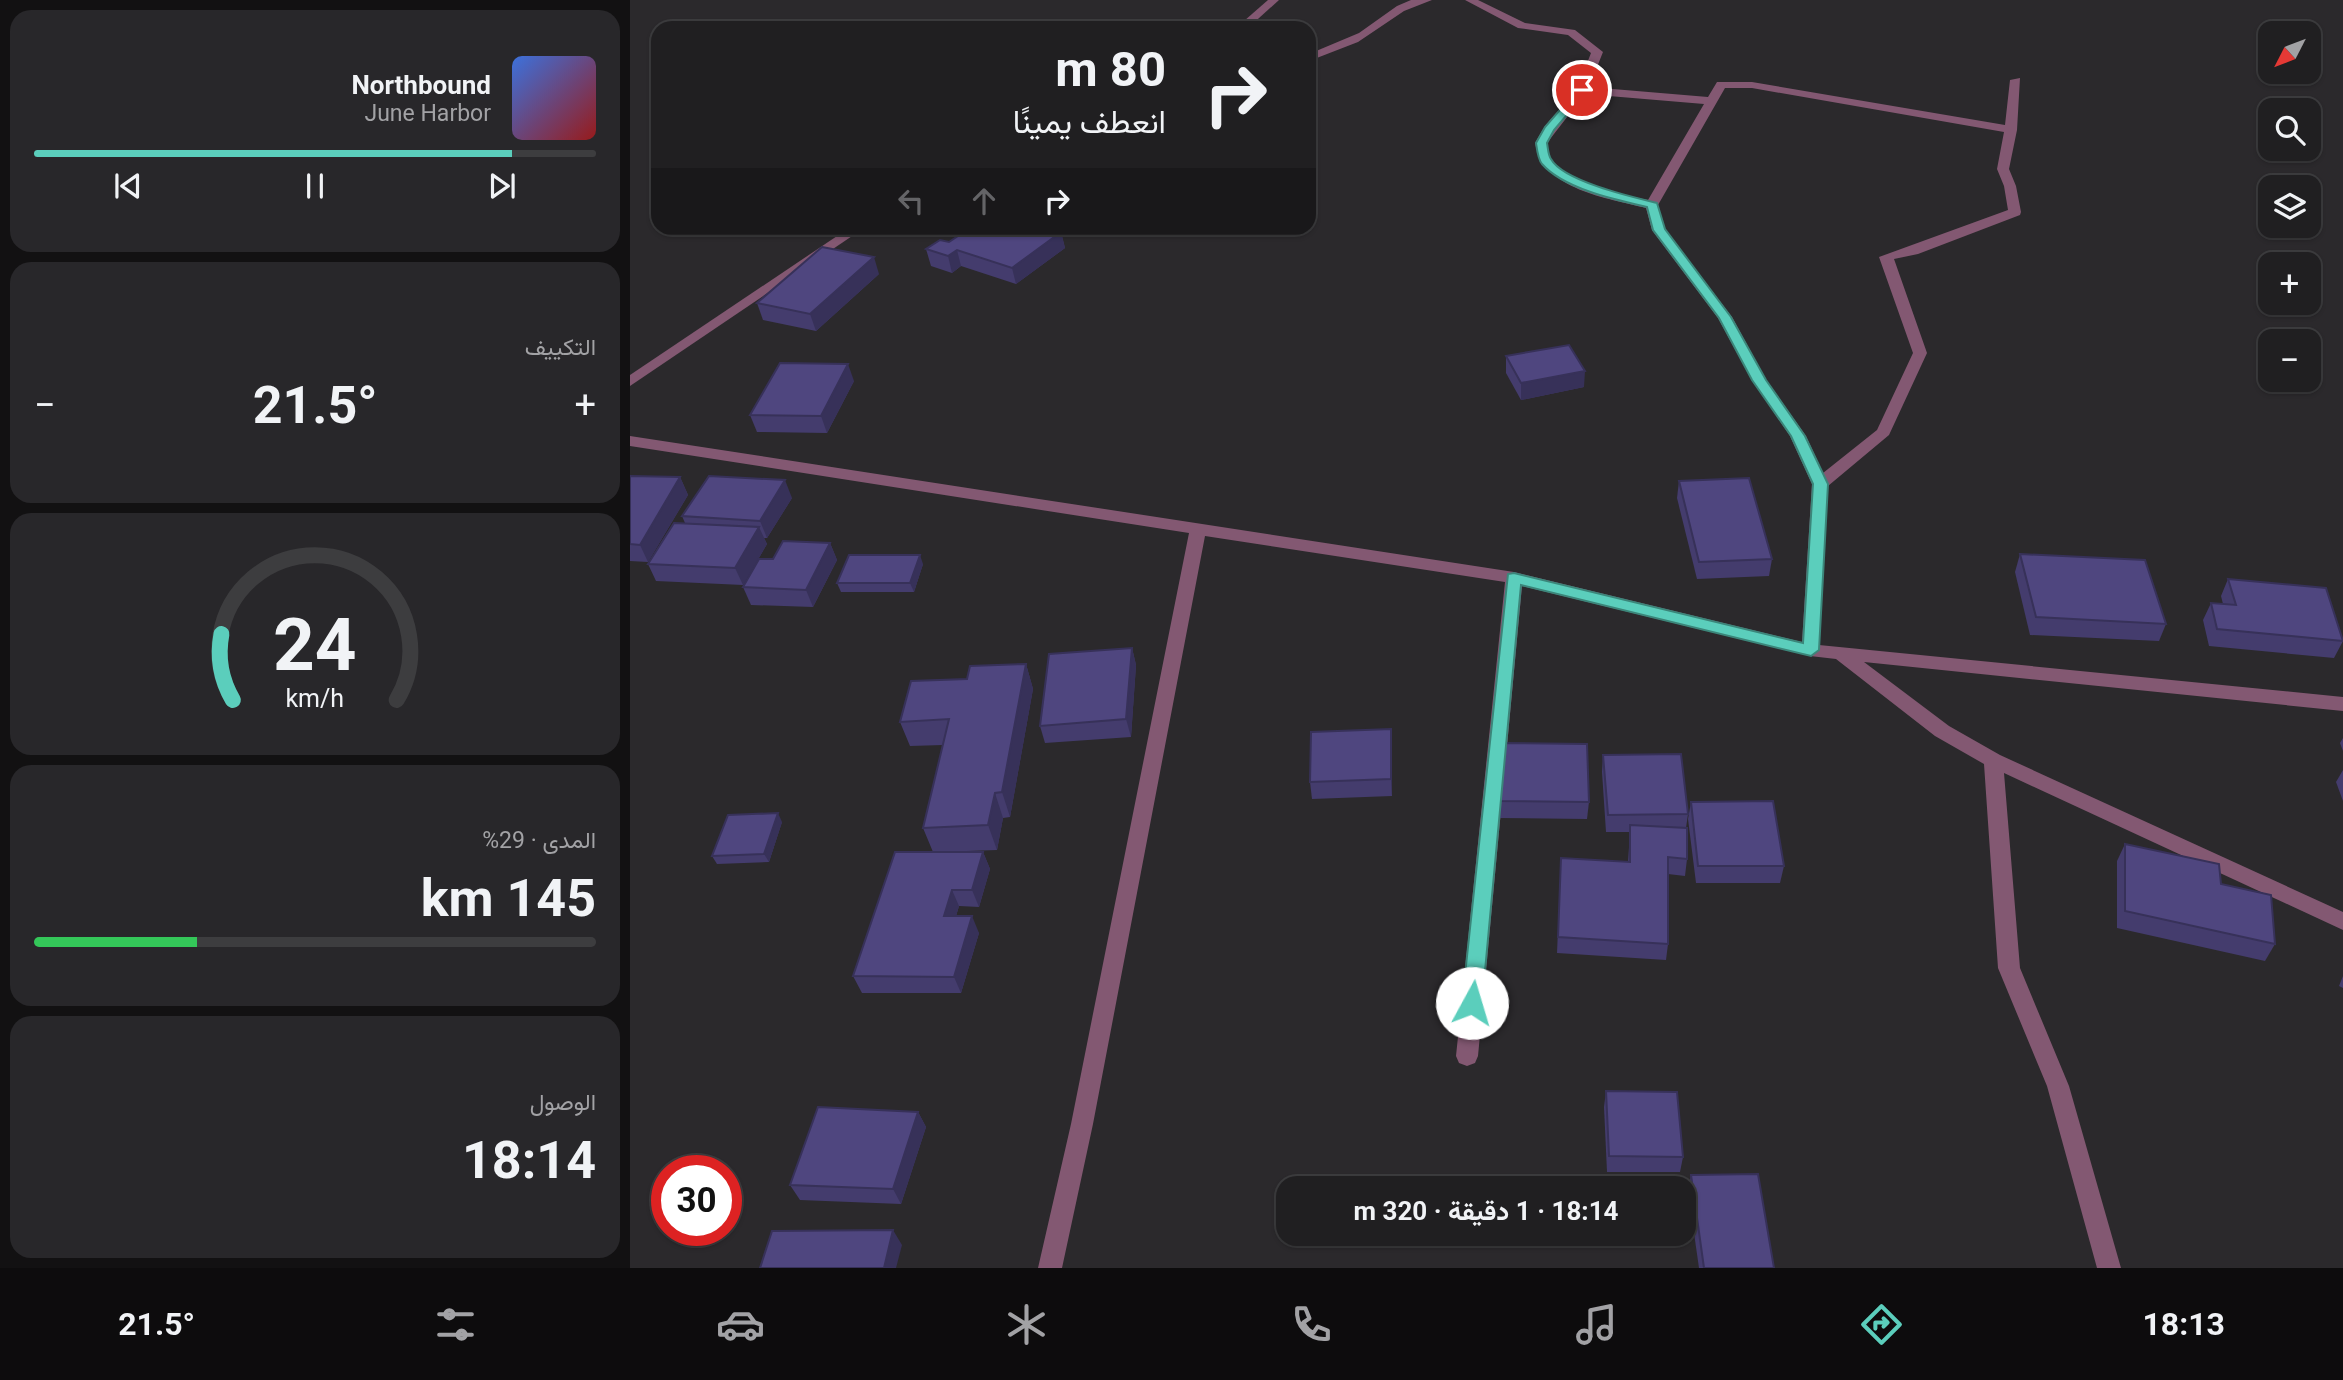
<!DOCTYPE html>
<html lang="ar">
<meta charset="utf-8">
<style>
:root{--surface:#201f21;--page:#28272a;--text:#f1f3f6;--muted:#a2a2a5;--line:#3d3d3f;--accent:#5bcebc}
body{margin:0;font-family:Roboto,Vazirmatn,sans-serif;background:var(--page);color:var(--text);direction:rtl;height:100vh;display:flex;flex-direction:column;font-size:26px;white-space:nowrap}
*{box-sizing:border-box;margin:0}
p{font-size:23px;color:var(--muted)}
.icon{flex:none;width:38px;height:38px;fill:none;stroke:currentColor;stroke-width:2;stroke-linecap:round;stroke-linejoin:round}
.map{position:relative;flex:1;overflow:hidden;direction:ltr}
.sheet{display:flex;flex-direction:column;gap:10px;padding:10px;background:#121112;width:630px}
.sheet>*{flex:none}
.hud{position:absolute;left:21px;top:21px;width:665px;height:214px;border-radius:21px;box-shadow:0 2px 5px #0004,0 0 0 2px var(--line);direction:rtl;background:#201f21;color:var(--text);overflow:hidden}
.needle{width:46px;rotate:228deg}
.fabs{position:absolute;left:1628px;top:21px;display:grid;gap:14px}
.fabs a{display:grid;place-items:center;width:63px;height:63px;border-radius:14px;background:var(--surface);box-shadow:0 2px 5px #0004,0 0 0 2px var(--line);font-size:35px}
.speed{position:absolute;left:21px;top:1155px;display:flex;gap:14px;font-size:35px;font-weight:700;text-align:center}
.speed>*{display:grid;place-content:center;width:91px;height:91px;border-radius:50%;background:var(--surface);box-shadow:0 2px 5px #0004,0 0 0 2px var(--line);line-height:1}
.speed .limit{border:10px solid #d22;background:#fff;color:#111}
.pin{position:absolute;display:grid;place-items:center;width:60px;height:60px;color:#fff;margin:-30px;border:4px solid #fff;border-radius:50%;box-shadow:0 2px 7px #0007}
.me{position:absolute;width:77px;margin:-38px;rotate:6deg;stroke-linejoin:round;filter:drop-shadow(0 0 5px #0008)}
.turn{display:flex;align-items:center;gap:24px;height:147px;padding:0 35px;font-size:32px}
.turn .icon{width:91px;height:91px;stroke-width:2.5}
.turn b{display:block;font-size:49px;line-height:60px}
.lanes{display:flex;align-items:center;height:66px;padding:0 35px;background:#0003;justify-content:center;gap:35px;direction:ltr}
.lanes .off{opacity:.35}
.big{font-size:52px;font-weight:700;line-height:1.1}
.sheet .tile{flex:1;display:flex;flex-direction:column;justify-content:center;gap:10px;min-width:0;padding:0 24px;border-radius:21px;background:var(--page)}
.sheet .dial{align-items:center;gap:0}
.dial svg{height:182px;overflow:visible;fill:none;stroke:var(--line);stroke-width:7;stroke-linecap:round;text-anchor:middle}
.dial text{fill:var(--text);stroke:none}
.song{display:flex;align-items:center;gap:21px}
.cover{width:84px;height:84px;border-radius:10px;background:linear-gradient(135deg,hsl(220 70% 55%),hsl(0 70% 35%))}
.played{height:7px;border-radius:4px;background:linear-gradient(90deg,var(--accent) 85%,var(--line) 85%)}
.keys{display:flex;justify-content:space-around;direction:ltr}
.heat{display:flex;justify-content:space-between;align-items:center;font-size:38px;direction:ltr}
.charge{height:10px;border-radius:5px;background:linear-gradient(90deg,#34c759 29%,var(--line) 0)}
.trip{position:absolute;left:646px;top:1176px;width:420px;height:70px;border-radius:21px;background:var(--surface);box-shadow:0 2px 5px #0004,0 0 0 2px var(--line);font-weight:700;line-height:70px;text-align:center;direction:rtl}
.tabs{display:flex;height:112px;justify-content:space-around;align-items:center;background:#0d0c0d;color:var(--muted)}
.tabs .icon{width:49px;height:49px}
.tabs .selected{color:var(--accent)}
.tabs b{font-size:32px;color:var(--text)}
main{display:flex;flex:1;min-height:0}
.map>svg:first-child{display:block}
</style>
<main>
<div class="map">
<svg width="1713" height="1268" viewBox="0 0 1713 1268">
<rect width="100%" height="100%" fill="#2b292c"/>
<g fill="none" stroke-linecap="round" stroke-linejoin="round">
<!-- minor -->
<g fill="#835872" fill-rule="evenodd">
<polygon points="638,0 649,0 618,28 606,28"/>
<polygon points="781,0 802,0 774,11 728,42 679,61 679,54 729,33 767,6"/>
<path d="M835,0H848L895,23L945,30L973,52L959,87L1078,97L1087,82H1122L1375,125L1380,80L1390,78L1387,130L1379,169L1386,186L1391,212L1390,215L1288,254L1264,259L1297,353L1259,435L1198,486L1189,645L1713,697V711L1234,662L1319,726L1370,755L1713,912V930L1374,773L1390,968L1439,1086L1491,1268H1467L1417,1086L1368,968L1354,764L1305,736L1206,659L1180,656L892,586L848,1056L845,1063L837,1066L829,1063L826,1056L875,582L575,536L463,1124L432,1268H408L441,1124L559,533L0,446V436L884,572L1172,642L1182,484L1160,436L1122,380L1088,318L1022,230L1016,208C977,198 914,190 905,143L915,126L947,89L961,53L938,35L888,28ZM1095,88H1122L1374,132L1367,169L1374,186L1378,210L1249,257L1283,353L1247,430L1193,473L1176,436L1136,380L1102,317L1035,230L1028,205ZM955,94L1074,104L1018,200C994,195 934,183 921,159C919,155 918,148 917,143Z"/>
<polygon points="219,228 234,228 0,386 0,375"/>
</g>
</g>
<!-- wall -->
<g fill="#443c6d">
<polygon points="431,232 435,248 386,284 331,266 322,273 301,266 296,249"/>
<polygon points="249,274 186,331 133,320 127,303"/>
<polygon points="876,356 954,387 891,400 876,373"/>
<polygon points="224,381 197,433 127,432 120,415"/>
<polygon points="0,476 50,477 58,495 18,562 0,561"/>
<polygon points="1049,481 1142,559 1139,576 1067,579 1047,498"/>
<polygon points="162,498 137,538 134,538 137,544 113,585 26,581 18,564 55,523 52,516"/>
<polygon points="200,543 207,560 183,607 121,605 113,587 143,559"/>
<polygon points="1390,554 1536,624 1529,641 1400,635 1385,572"/>
<polygon points="293,564 284,592 211,592 207,583"/>
<polygon points="1598,579 1713,641 1704,658 1579,646 1573,620 1581,603 1593,604 1591,596"/>
<polygon points="502,648 506,665 501,737 415,743 410,726"/>
<polygon points="396,664 403,689 380,817 373,818 367,850 307,852 353,852 360,869 349,907 329,906 326,916 349,933 331,993 232,993 223,976 303,852 293,828 313,745 280,746 270,722 337,679"/>
<polygon points="761,729 762,796 682,799 680,782"/>
<polygon points="1713,738 1713,751 1710,743"/>
<polygon points="869,743 959,802 957,819 868,818"/>
<polygon points="973,755 1058,814 1056,828 1057,859 1055,876 1038,874 1038,944 1036,960 927,953 931,858 998,862 1000,832 976,832 972,772"/>
<polygon points="1713,770 1713,801 1706,782"/>
<polygon points="1061,802 1154,866 1150,883 1066,883 1058,819"/>
<polygon points="152,822 139,862 87,864 82,856"/>
<polygon points="1495,844 1591,884 1645,944 1635,961 1487,928 1487,861"/>
<polygon points="1713,976 1713,988 1709,986"/>
<polygon points="976,1091 1053,1157 1050,1172 977,1172 974,1107"/>
<polygon points="288,1112 296,1127 271,1204 170,1200 160,1185"/>
<polygon points="1061,1175 1144,1268 1069,1268 1058,1191"/>
</g>
<!-- shaded-wall -->
<g fill="#373159">
<polygon points="431,232 435,248 386,284 382,268"/>
<polygon points="327,250 331,266 322,273 318,256"/>
<polygon points="244,257 249,274 186,331 180,314"/>
<polygon points="218,364 224,381 197,433 191,416"/>
<polygon points="955,371 954,387 891,400 891,383"/>
<polygon points="50,477 58,495 18,562 10,545"/>
<polygon points="155,480 162,498 137,538 130,521"/>
<polygon points="129,527 137,544 113,585 105,568"/>
<polygon points="200,543 207,560 183,607 176,590"/>
<polygon points="290,555 293,564 284,592 280,583"/>
<polygon points="502,648 506,665 501,737 496,719"/>
<polygon points="396,664 403,689 380,817 372,792"/>
<polygon points="761,729 762,746 762,796 761,779"/>
<polygon points="365,793 373,818 367,850 358,825"/>
<polygon points="148,813 152,822 139,862 134,854"/>
<polygon points="353,852 360,869 349,907 342,890"/>
<polygon points="322,890 329,906 321,933 314,916"/>
<polygon points="342,916 349,933 331,993 324,977"/>
<polygon points="288,1112 296,1127 271,1204 263,1189"/>
<polygon points="263,1230 272,1245 266,1268 254,1268"/>
</g>
<!-- building -->
<g fill="#4f467f" stroke="#373159" stroke-width="2">
<polygon points="340,228 418,228 431,232 382,268 327,250 318,256 296,249 310,240 319,242"/>
<polygon points="192,247 244,257 180,314 127,303"/>
<polygon points="939,345 955,371 891,383 876,356"/>
<polygon points="150,363 218,364 191,416 120,415"/>
<polygon points="0,476 50,477 10,545 0,544"/>
<polygon points="79,476 155,480 130,521 52,516"/>
<polygon points="1119,478 1142,559 1069,562 1049,481"/>
<polygon points="44,523 129,527 105,568 18,564"/>
<polygon points="153,541 200,543 176,590 113,587 129,559 143,559"/>
<polygon points="1390,554 1515,560 1536,624 1406,617"/>
<polygon points="219,555 290,555 280,583 207,583"/>
<polygon points="1598,579 1696,588 1713,641 1587,629 1581,603 1606,605"/>
<polygon points="502,648 496,719 410,726 419,654"/>
<polygon points="396,664 372,792 365,793 358,825 293,828 319,719 270,722 281,681 337,679 340,666"/>
<polygon points="761,729 761,779 680,782 681,732"/>
<polygon points="869,743 957,744 959,802 868,801"/>
<polygon points="1051,754 1058,814 978,815 973,755"/>
<polygon points="1143,801 1154,866 1068,866 1061,802"/>
<polygon points="148,813 134,854 82,856 98,815"/>
<polygon points="1000,825 1057,828 1057,859 1038,857 1038,944 928,937 931,858 1000,862"/>
<polygon points="1495,844 1589,864 1591,884 1641,895 1645,944 1495,911"/>
<polygon points="265,852 353,852 342,890 322,890 314,916 342,916 324,977 223,976"/>
<polygon points="976,1091 1047,1092 1053,1157 979,1156"/>
<polygon points="188,1107 288,1112 263,1189 160,1185"/>
<polygon points="1128,1174 1144,1268 1074,1268 1061,1175"/>
<polygon points="263,1230 254,1268 130,1268 142,1231"/>
</g>
<!-- route -->
<path fill="#5bcebc" stroke="#3b867a" stroke-width="2" d="M949,88L958,90L924,130L917,143C918,148 918,155 921,159C933,181 1002,197 1027,203L1035,229L1101,317L1136,380L1175,436L1198,484L1189,650L1181,656L891,585L852,1003L849,1009L842,1012L835,1009L832,1003L878,574L884,573L1173,643L1183,484L1161,436L1122,380L1089,318L1023,230L1017,207C986,200 934,189 912,164C908,159 907,150 906,143L915,127Z"/>
</svg>
<div class="fabs">
<a><svg class="needle" viewBox="-14 -14 28 28"><path d="M0-13l5 13h-10z" fill="#e53935"/><path d="M0 13l5-13h-10z" fill="#a2a2a5"/></svg></a>
<a><svg class="icon" aria-label="search" viewBox="0 0 24 24"><circle cx="10" cy="10" r="6"/><path d="M15 15l6 6"/></svg></a>
<a><svg class="icon" aria-label="layers" viewBox="0 0 24 24"><path d="M12 4l9 5-9 5-9-5zM3 14l9 5 9-5"/></svg></a>
<a>+</a>
<a>−</a>
</div>
<div class="speed"><div class="limit">30</div></div>
<div class="pin" style="left:952px;top:90px;background:#d93025"><svg class="icon" aria-label="arrive" viewBox="0 0 24 24"><path d="M6 21V4h12l-3 4 3 4H6"/></svg></div>
<svg class="me" style="left:842px;top:1003px" viewBox="-20 -20 40 40"><circle r="19" fill="#fff"/><path d="M0-13L10 11 0 6-10 11z" fill="#5bcebc"/></svg>
<div class="trip">18:14 · 1 دقيقة · 320 m</div>
<div class="hud">
<div class="turn"><svg class="icon" aria-label="right" viewBox="0 0 24 24"><path d="M7 20v-9h11M14 6l5 5-5 5"/></svg><div><b>80 m</b>انعطف يمينًا</div></div>
<div class="lanes"><svg class="icon off" aria-label="left" viewBox="0 0 24 24"><path d="M17 20v-9H6M10 6l-5 5 5 5"/></svg><svg class="icon off" aria-label="ahead" viewBox="0 0 24 24"><path d="M12 20V5M6 11l6-6 6 6"/></svg><svg class="icon" aria-label="right" viewBox="0 0 24 24"><path d="M7 20v-9h11M14 6l5 5-5 5"/></svg></div>
</div>
</div>
<section class="sheet">
<div class="tile">
<div class="song"><i class="cover"></i><div><b>Northbound</b><p>June Harbor</p></div></div>
<div class="played"></div>
<div class="keys"><svg class="icon" aria-label="previous" viewBox="0 0 24 24"><path d="M18 5L8 12l10 7zM5 5v14"/></svg><svg class="icon" aria-label="pause" viewBox="0 0 24 24"><path d="M8 5v14M16 5v14"/></svg><svg class="icon" aria-label="next" viewBox="0 0 24 24"><path d="M6 5l10 7-10 7zM19 5v14"/></svg></div>
</div>
<div class="tile"><p>التكييف</p>
<div class="heat"><a>−</a><b class="big">21.5°</b><a>+</a></div>
</div>
<div class="tile dial"><svg viewBox="0 0 100 80">
<path d="M14 69A42 42 0 1 1 86 69"/>
<path d="M14 69A42 42 0 0 1 9 40" stroke="#5bcebc"/>
<text x="50" y="56" font-size="32" font-weight="700">24</text>
<text x="50" y="72" font-size="11">km/h</text>
</svg></div>
<div class="tile"><p>المدى · 29%</p><b class="big">145 km</b><div class="charge"></div></div>
<div class="tile"><p>الوصول</p><b class="big">18:14</b></div>
</section>
</main>
<nav class="tabs">
<b>18:13</b>
<svg class="icon selected" aria-label="directions" viewBox="0 0 24 24"><path d="M12 3l9 9-9 9-9-9zM9 14v-3h6M13 9l2 2-2 2"/></svg>
<svg class="icon" aria-label="music" viewBox="0 0 24 24"><path d="M9 18V5l10-2v13"/><circle cx="6" cy="18" r="3"/><circle cx="16" cy="16" r="3"/></svg>
<svg class="icon" aria-label="phone" viewBox="0 0 24 24"><path d="M5 4h4l2 5-3 2q2 4 5 5l2-3 5 2v4C11 20 4 13 5 4z"/></svg>
<svg class="icon" aria-label="climate" viewBox="0 0 24 24"><path d="M12 3v18M4 7l16 10M4 17L20 7"/></svg>
<svg class="icon" aria-label="car" viewBox="0 0 24 24"><path d="M5 17H2v-5l4-1 3-4h7l3 4 3 1v5h-3M9 17h6M6 11h13"/><circle cx="7" cy="17" r="2"/><circle cx="17" cy="17" r="2"/></svg>
<svg class="icon" aria-label="filters" viewBox="0 0 24 24"><path d="M4 7h16M4 17h16"/><circle cx="9" cy="7" r="2"/><circle cx="15" cy="17" r="2"/></svg>
<b>21.5°</b>
</nav>
